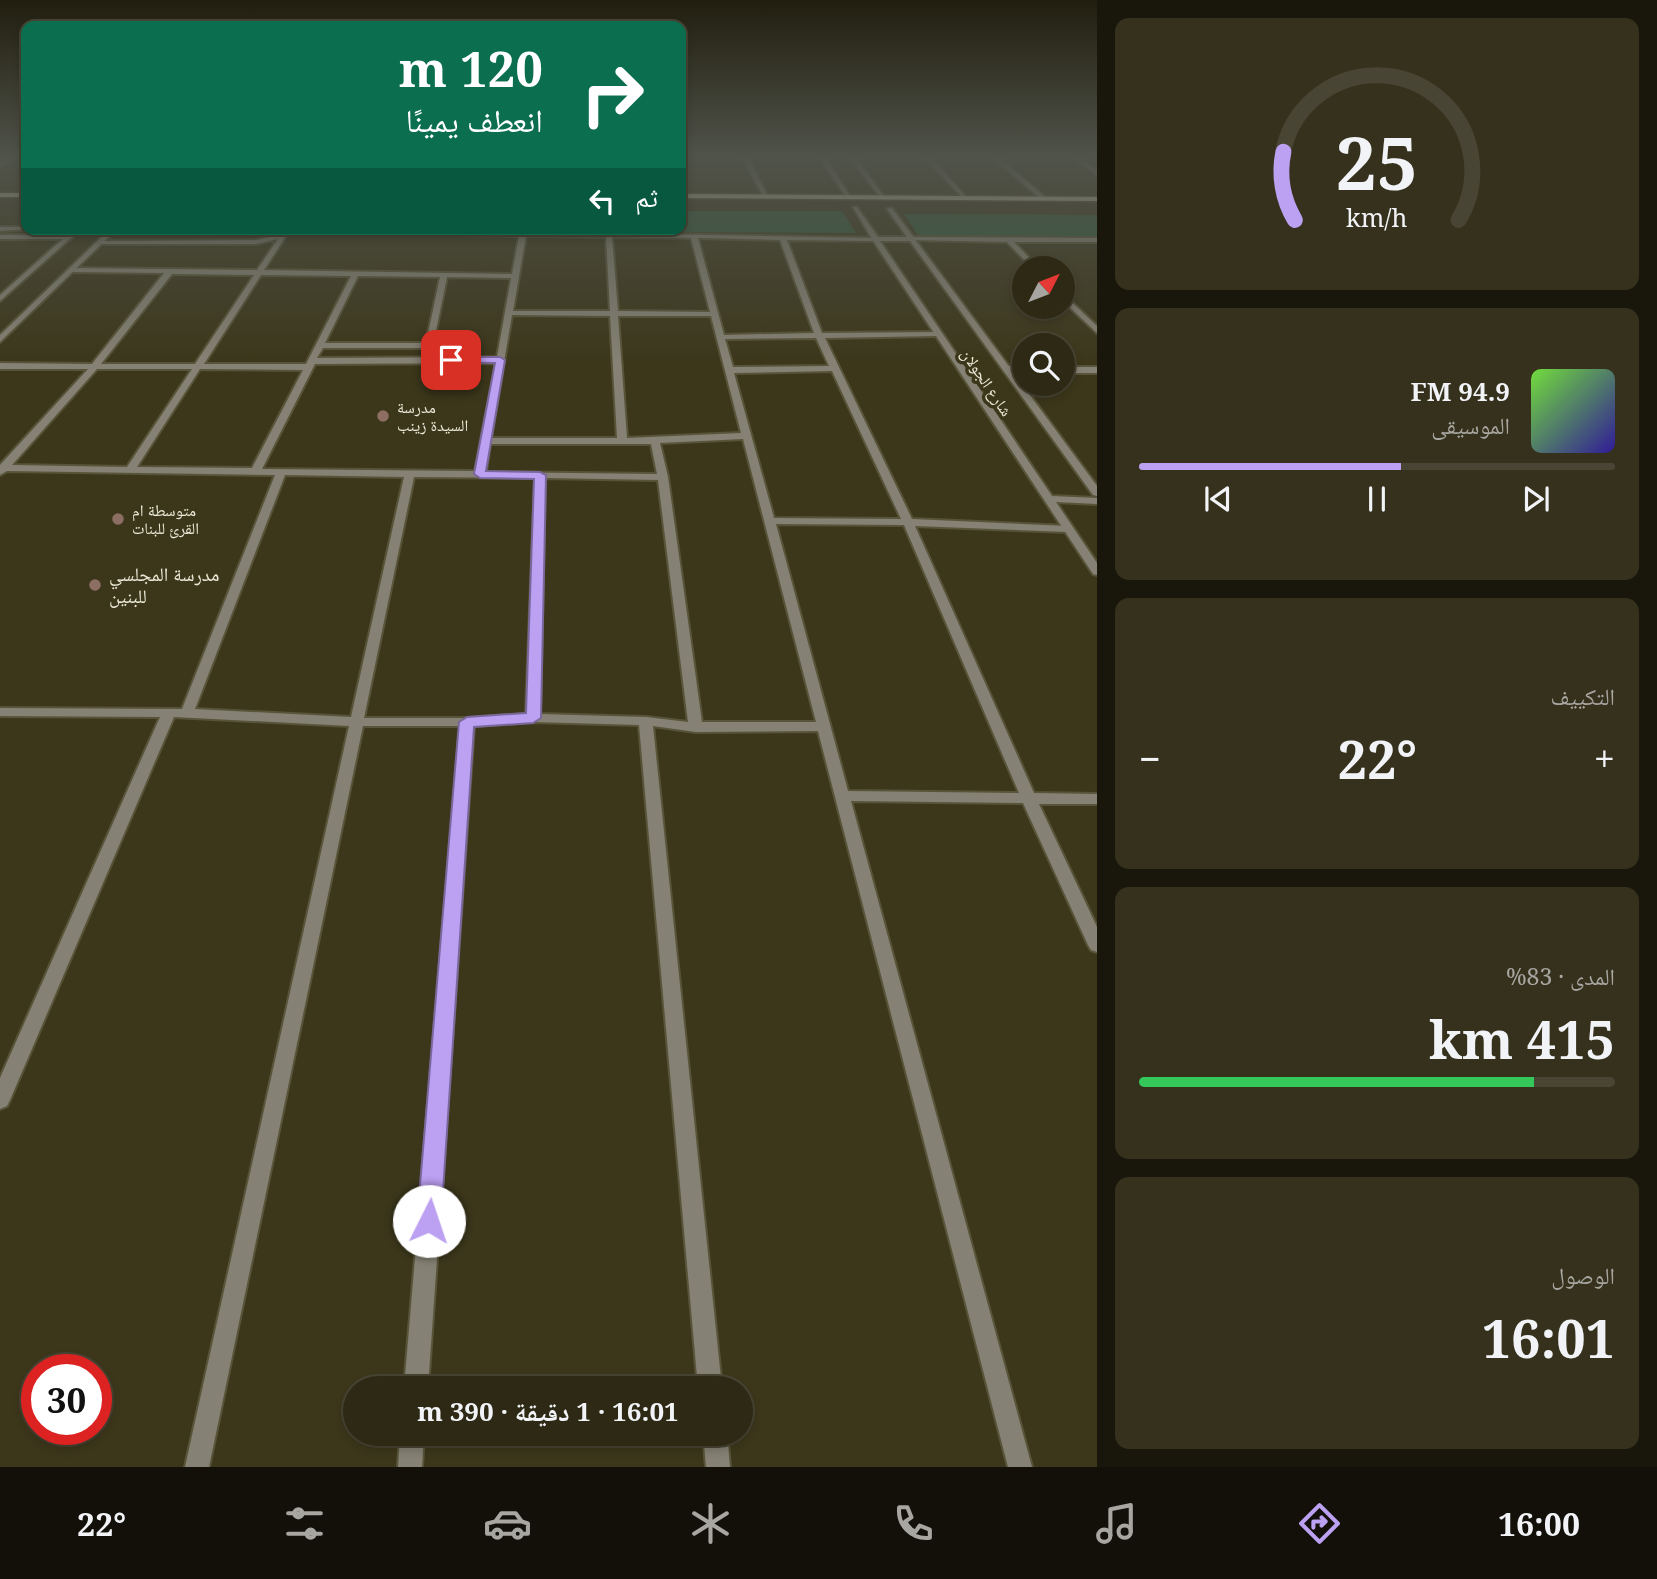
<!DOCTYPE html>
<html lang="ar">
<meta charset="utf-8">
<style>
:root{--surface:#2d2914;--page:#35311d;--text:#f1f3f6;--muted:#a7a6a0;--line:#484534;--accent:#bca0f2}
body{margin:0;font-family:"Noto Serif","Noto Naskh Arabic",serif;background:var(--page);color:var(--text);direction:rtl;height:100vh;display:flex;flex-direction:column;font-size:26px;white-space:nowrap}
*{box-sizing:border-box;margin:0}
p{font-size:23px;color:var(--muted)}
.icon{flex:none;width:38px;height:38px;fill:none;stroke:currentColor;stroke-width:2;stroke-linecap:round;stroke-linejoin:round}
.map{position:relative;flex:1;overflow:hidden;direction:ltr}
.panel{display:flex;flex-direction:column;gap:18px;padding:18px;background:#19170b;width:560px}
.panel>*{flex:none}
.banner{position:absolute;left:21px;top:21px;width:665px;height:214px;border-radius:14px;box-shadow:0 4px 10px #0003,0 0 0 2px var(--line);direction:rtl;background:#0b6e4f;color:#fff;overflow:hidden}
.needle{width:46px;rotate:48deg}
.fabs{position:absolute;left:1012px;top:256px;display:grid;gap:14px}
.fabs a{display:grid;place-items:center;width:63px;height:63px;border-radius:50%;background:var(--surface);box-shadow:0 4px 10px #0003,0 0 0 2px var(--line);font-size:35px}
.speed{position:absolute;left:21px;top:1354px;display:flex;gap:14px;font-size:35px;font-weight:700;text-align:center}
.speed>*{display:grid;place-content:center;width:91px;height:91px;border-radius:50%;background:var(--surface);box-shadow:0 4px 10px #0003,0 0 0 2px var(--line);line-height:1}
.speed .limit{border:10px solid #d22;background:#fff;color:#111}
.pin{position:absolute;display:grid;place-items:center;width:60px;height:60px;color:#fff;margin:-30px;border-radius:14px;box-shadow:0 4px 10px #0006}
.me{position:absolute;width:77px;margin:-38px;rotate:4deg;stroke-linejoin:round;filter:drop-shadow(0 0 5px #0008)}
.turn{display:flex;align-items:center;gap:24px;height:147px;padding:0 28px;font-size:32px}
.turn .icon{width:91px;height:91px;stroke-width:2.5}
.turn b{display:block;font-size:49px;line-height:60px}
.then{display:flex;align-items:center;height:66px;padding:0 28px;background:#0003;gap:14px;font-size:26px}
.big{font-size:52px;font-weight:700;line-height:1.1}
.panel .widget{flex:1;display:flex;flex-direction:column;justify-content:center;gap:10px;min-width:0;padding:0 24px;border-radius:14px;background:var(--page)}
.panel .dial{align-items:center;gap:0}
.dial svg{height:182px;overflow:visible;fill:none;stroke:var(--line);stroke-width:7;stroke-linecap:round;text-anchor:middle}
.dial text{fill:var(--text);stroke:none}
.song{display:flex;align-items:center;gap:21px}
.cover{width:84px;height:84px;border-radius:10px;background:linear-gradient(135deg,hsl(100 70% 55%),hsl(250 70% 35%))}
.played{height:7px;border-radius:4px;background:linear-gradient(90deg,var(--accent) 55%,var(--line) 55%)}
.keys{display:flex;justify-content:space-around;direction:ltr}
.heat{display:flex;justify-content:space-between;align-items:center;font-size:38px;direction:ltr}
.charge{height:10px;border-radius:5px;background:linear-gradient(90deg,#34c759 83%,var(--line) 0)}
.trip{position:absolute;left:343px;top:1376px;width:410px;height:70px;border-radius:35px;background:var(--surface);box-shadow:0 4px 10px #0003,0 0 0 2px var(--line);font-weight:700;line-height:70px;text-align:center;direction:rtl}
.tab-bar{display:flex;height:112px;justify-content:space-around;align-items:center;background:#121008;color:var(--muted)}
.tab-bar .icon{width:49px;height:49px}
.tab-bar .active{color:var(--accent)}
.tab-bar b{font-size:32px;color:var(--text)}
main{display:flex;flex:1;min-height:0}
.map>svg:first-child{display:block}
</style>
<main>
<section class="panel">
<div class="widget dial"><svg viewBox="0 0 100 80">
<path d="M14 69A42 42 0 1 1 86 69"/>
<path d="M14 69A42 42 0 0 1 9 39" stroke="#bca0f2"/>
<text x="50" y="56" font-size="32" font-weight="700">25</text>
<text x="50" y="72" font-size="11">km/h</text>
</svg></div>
<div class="widget">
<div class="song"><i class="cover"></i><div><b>94.9 FM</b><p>الموسيقى</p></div></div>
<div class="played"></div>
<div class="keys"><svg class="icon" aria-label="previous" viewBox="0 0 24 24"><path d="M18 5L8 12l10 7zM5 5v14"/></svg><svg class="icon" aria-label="pause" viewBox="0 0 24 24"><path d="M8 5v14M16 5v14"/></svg><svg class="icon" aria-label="next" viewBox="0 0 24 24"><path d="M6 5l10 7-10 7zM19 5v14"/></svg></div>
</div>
<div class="widget"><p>التكييف</p>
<div class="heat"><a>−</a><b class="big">22°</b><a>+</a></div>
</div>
<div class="widget"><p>المدى · 83%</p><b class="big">415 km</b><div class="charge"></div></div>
<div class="widget"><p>الوصول</p><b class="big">16:01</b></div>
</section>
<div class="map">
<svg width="1097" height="1467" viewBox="0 0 1097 1467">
<rect width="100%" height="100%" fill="#3c371b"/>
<!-- green -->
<g fill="#315b3c">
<polygon points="681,211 842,211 856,233 394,231 681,229"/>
<polygon points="904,214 1097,215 1097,238 919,237"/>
</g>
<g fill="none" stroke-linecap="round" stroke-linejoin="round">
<defs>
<g id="service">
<polygon points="0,227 26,227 29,229 0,231"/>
<polygon points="30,229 80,229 81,230 78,232"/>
</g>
<g id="minor">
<polygon points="9,157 16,157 0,167 0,163"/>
<polygon points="742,157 748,157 768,197 763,196"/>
<polygon points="924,157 930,157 968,199 964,199"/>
<polygon points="992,157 998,157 1045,197 1045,199 1041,199"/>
<polygon points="1072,157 1078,157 1097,170 1097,175"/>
<polygon points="681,179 684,181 687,196 684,198 681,195"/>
<path d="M385,229L877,238L875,241L787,240L822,333L938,332L942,334L938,336L825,338L912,519L1068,526L1073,529L1068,532L915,526L1034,793L1097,794V804H1039L1097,927V952L1091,950L1088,945L1023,803L851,801L1032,1467H1008L818,731L696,732L653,726L722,1388H698L639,725L533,722L474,726L428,1388H404L460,726H363L209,1467H185L349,726L174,717L10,1100L7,1106L0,1109V1078L160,717L0,716V708L182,709L275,475L7,471L0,475V465L88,369H0V363L92,364L164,273L72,272L69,268L257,270L278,239L256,244H98L100,241L256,240L283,234L286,236L264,270L512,274L519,236L387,234L384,232ZM526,236L606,237L610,311H513ZM612,237L691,238L710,312L618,311ZM698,238L780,240L814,333L724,335ZM172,274L254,275L195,364H101ZM261,275L351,276L306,364H204ZM358,276L440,277L426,343H325ZM447,277L511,278L497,357L317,358L323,348H425V355H431ZM512,315L610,316L617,438H491ZM618,316H711L741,433L627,438ZM816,338L829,366L733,367L725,339ZM496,363L475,471L262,469L315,364ZM97,369H192L127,467L12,465ZM200,369L303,370L252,468L137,467ZM832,371L901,519L774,518L734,373ZM743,439L816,722H702L668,477L660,443ZM490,444H651L657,474L486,472ZM285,475L404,477L351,717L195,709ZM414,477L535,478L526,714L467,718H364ZM545,478L658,480L688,722L646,717L540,714ZM776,524L904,525L1019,793L848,791Z"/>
<polygon points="0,235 70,235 73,237 70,239 0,239"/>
<polygon points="912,237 1097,238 1097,242 1014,242 1039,268 1032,268 1007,242 910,240"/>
<polygon points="1062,293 1097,326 1097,333 1062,300"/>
<polygon points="1007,366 1024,366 1024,372 1004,371 1003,369"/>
<rect x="1062" y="367" width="35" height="6"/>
<polygon points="400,1433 424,1433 422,1467 398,1467"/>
<polygon points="703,1433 727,1433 730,1467 706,1467"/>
</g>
<g id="tertiary">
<polygon points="819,157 825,157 851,198 847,198"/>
<polygon points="849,157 855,157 885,198 881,198"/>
<polygon points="853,207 857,207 878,237 907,237 887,209 892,208 1097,486 1097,496 1093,495 910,241 880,241 1052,496 1097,498 1097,504 1056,502 1097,563 1097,575 1093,574 872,239"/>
<polygon points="74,229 81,229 0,301 0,295"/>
<polygon points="110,229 117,229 0,342 0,335"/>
</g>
<g id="primary">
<rect x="0" y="193" width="26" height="4"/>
<polygon points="681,194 1097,197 1097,201 681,198"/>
</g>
</defs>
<!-- service casing -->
<use href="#service" stroke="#585439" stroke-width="4"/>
<!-- minor casing -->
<use href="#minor" stroke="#585439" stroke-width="4"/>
<!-- tertiary casing -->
<use href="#tertiary" stroke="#585439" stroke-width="4"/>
<!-- primary casing -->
<use href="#primary" stroke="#585439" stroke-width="3"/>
<!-- service -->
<use href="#service" fill="#858174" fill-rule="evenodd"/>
<!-- minor -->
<use href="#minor" fill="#858174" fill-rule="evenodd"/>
<!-- tertiary -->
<use href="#tertiary" fill="#858174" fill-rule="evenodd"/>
<!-- primary -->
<use href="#primary" fill="#d3ccb1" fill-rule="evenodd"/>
</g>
<!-- sky -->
<linearGradient id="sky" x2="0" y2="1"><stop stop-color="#211e0f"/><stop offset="0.43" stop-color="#50534a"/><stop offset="1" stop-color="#50534a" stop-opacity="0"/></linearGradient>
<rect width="1097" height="362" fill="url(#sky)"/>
<!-- route -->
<polygon fill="#bca0f2" stroke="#7a689d" stroke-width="2" points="451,357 500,357 505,360 486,471 540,472 546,475 541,718 533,723 474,727 441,1221 437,1230 429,1233 420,1230 417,1221 459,722 467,717 526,713 534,479 480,478 474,474 495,363 447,362 446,360"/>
<!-- markers -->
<g fill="#8d6e63" stroke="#3c371b" stroke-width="2.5">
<circle cx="383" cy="416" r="7"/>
<circle cx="118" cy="519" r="7"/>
<circle cx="95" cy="585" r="7"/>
</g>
<g text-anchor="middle" stroke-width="7" stroke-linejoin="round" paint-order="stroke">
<!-- far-street labels -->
<g font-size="16" fill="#ecead9" stroke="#3c371b">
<text transform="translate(987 382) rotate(56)" y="6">شارع الجولان</text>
</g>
<!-- far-poi labels -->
<g font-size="16" fill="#ecead9" stroke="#3c371b" text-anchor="start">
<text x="397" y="413">مدرسة<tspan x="397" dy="18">السيدة زينب</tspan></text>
<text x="132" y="516">متوسطة ام<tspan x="132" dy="18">القرئ للبنات</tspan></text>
</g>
<!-- poi labels -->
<g font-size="19" fill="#ecead9" stroke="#3c371b" text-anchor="start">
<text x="109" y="581">مدرسة المجلسي<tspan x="109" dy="22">للبنين</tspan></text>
</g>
</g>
</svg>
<div class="fabs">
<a><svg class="needle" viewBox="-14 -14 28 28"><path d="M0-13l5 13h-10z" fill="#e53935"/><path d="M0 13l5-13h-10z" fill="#a7a6a0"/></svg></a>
<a><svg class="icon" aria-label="search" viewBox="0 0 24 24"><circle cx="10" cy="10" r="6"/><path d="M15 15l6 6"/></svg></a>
</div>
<div class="speed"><div class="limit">30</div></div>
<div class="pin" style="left:451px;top:360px;background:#d93025"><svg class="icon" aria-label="arrive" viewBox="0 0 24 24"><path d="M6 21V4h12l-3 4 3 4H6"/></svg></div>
<svg class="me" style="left:429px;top:1221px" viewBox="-20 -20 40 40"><circle r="19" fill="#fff"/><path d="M0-13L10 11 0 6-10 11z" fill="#bca0f2"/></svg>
<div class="trip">16:01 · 1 دقيقة · 390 m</div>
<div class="banner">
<div class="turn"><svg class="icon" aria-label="right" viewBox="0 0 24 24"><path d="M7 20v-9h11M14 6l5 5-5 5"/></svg><div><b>120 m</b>انعطف يمينًا</div></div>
<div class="then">ثم<svg class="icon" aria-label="left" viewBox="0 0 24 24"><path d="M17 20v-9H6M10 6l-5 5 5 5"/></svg></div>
</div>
</div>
</main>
<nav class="tab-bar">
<b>16:00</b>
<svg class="icon active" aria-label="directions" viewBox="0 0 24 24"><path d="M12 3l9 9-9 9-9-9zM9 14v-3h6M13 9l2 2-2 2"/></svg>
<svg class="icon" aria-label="music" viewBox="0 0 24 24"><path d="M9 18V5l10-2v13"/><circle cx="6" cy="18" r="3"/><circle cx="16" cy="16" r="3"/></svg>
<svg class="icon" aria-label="phone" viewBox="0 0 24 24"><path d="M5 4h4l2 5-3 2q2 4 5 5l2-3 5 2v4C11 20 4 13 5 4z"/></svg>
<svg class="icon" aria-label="climate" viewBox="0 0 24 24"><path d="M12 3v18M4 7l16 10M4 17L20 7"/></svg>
<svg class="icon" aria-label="car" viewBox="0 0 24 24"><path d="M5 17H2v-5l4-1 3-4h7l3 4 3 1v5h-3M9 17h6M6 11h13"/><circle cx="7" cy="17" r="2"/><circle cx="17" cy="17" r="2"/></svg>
<svg class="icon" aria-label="filters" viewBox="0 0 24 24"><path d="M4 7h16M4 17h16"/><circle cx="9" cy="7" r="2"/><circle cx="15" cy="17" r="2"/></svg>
<b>22°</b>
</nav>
